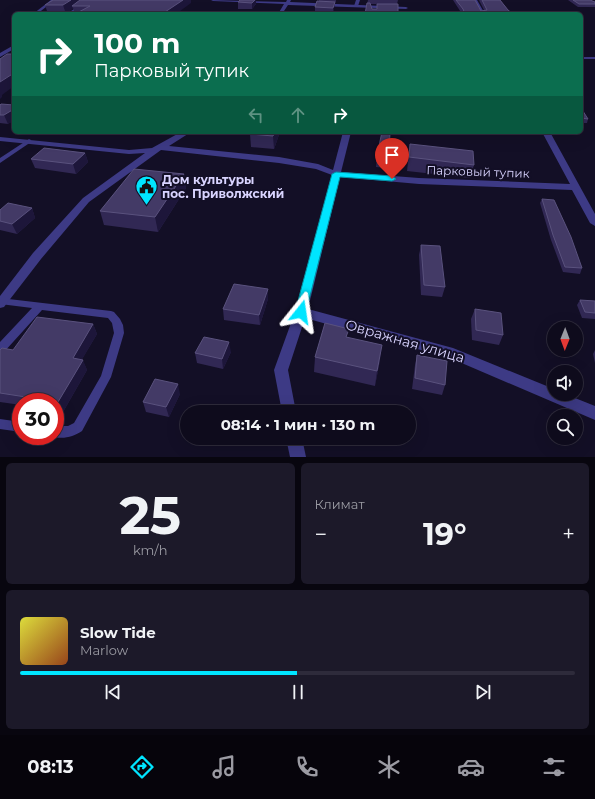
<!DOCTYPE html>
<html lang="ru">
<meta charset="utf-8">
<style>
:root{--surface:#0e0b1c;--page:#1c1929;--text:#f1f3f6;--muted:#9b9ba3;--line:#2e2b3b;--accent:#00e5ff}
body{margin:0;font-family:Montserrat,sans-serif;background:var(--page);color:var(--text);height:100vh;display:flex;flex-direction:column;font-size:15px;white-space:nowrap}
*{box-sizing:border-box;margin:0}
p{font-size:13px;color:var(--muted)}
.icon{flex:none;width:22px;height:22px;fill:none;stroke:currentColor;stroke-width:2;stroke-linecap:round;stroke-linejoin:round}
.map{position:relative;height:457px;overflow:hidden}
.panel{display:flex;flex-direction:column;gap:6px;padding:6px;background:#08060f;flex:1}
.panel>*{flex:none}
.hud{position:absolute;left:12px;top:12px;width:571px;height:122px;border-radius:6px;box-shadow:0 4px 16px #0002,0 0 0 1px var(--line);background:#0b6e4f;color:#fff;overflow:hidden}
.needle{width:26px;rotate:181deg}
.tools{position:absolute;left:547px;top:321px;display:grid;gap:8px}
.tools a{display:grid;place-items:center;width:36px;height:36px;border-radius:50%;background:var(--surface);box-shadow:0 4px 16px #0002,0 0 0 1px var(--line);font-size:20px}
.speed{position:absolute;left:12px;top:393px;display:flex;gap:8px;font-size:20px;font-weight:700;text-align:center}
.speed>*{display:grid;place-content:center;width:52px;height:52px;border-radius:50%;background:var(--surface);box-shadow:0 4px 16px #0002,0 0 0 1px var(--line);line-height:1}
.speed .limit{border:6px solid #d22;background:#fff;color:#111}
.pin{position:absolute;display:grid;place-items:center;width:34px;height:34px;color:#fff;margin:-41px -17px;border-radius:50% 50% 50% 0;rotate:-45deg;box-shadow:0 0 4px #0007}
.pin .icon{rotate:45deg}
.me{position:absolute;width:44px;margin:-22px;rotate:15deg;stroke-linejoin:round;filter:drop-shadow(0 0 3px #0008)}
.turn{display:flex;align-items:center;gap:14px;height:84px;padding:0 16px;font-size:18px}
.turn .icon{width:52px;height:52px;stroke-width:2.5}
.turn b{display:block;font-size:28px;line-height:34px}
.lanes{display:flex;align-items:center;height:38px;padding:0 16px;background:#0003;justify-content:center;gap:20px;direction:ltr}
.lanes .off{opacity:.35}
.big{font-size:30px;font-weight:700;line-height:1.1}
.panel .tile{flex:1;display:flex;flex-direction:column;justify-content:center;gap:6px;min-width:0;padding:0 14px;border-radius:6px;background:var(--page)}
.panel .dial{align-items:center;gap:0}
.dial b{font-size:52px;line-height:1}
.song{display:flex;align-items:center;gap:12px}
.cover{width:48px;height:48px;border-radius:6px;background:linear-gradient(135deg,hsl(60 70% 55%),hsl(20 70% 35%))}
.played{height:4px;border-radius:2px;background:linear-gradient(90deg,var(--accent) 50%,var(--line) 50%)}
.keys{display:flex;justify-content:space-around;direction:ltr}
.heat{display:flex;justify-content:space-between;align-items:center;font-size:22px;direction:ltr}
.panel .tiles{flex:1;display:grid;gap:6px;grid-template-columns:1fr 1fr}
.tile:last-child{grid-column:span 2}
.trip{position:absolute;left:180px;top:405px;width:236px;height:40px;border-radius:20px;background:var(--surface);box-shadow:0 4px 16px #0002,0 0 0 1px var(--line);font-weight:700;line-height:40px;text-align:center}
.menu{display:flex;height:64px;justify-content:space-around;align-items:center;background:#06040b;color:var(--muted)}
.menu .icon{width:28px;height:28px}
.menu .selected{color:var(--accent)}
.menu b{font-size:18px;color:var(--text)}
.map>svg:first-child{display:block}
</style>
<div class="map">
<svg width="595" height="457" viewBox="0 0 595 457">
<rect width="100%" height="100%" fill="#130f26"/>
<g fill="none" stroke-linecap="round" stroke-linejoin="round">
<!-- service -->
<g fill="#3d3a85" fill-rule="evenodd">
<polygon points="51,0 55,0 37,14 33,14"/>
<polygon points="356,0 360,0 358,6 356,7 354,6"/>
<rect x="581" y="57" width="14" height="2"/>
<polygon points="29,139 31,140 31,142 0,163 0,158"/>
<path d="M0,298L111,311L114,312L120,319L123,325L124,333L111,377L82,431C73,437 62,440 51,436H55V426H68L74,423L101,376L114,333L112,323L108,318L42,310L4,352L0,353V342L32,308L0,304Z"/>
<polygon points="0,419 21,422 21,432 0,429"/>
</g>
<!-- minor -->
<g fill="#3d3a85" fill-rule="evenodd">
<polygon points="86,0 91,0 72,14 67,14"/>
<polygon points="211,0 286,2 287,0 291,0 290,2 406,7 408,8 406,9 288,5 282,14 278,14 284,4 213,1"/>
<polygon points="473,0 477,0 485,14 481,14"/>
<polygon points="14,45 14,49 0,57 0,53"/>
<polygon points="181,132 191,132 169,146 279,157 318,164 333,170 343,132 351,132 341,172 419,178 570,184 542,132 550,132 595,214 595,226 590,223 572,190 419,184 340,177 308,309 453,348 554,389 554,394 565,394 595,406 595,420 450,358 305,318 288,370 296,412 282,412 274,370 295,312 332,175 316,169 279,163 161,150 89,202 41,259 4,307 0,308 0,296 33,253 83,198 145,153 129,154 0,141 0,137 129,150 152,148"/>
<polygon points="286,438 302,438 306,457 290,457"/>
</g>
</g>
<!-- wall -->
<g fill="#312854" fill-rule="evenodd">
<polygon points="240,0 256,4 252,9 238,9 238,2"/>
<polygon points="319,0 336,0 336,2 335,2 333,14 315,14 315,7 319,1"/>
<path d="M368,0H398L397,4L365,14ZM370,4H377V9H372Z"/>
<polygon points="453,0 475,0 481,11 484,10 479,0 500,0 508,10 513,14 462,14"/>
<polygon points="568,0 590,0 595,2 595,7 578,7"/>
<polygon points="191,3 75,14 73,8 66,14 48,14 45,5"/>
<polygon points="0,105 14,105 14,120 8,124 0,123"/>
<polygon points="581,108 588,119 587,123 581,123"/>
<polygon points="251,132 280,132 274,149 251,147 250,134"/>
<polygon points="377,132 390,132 389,156 387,168 376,167 377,155 382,135 377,134"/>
<polygon points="502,132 525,132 524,135 503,134"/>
<polygon points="410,144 474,165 470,178 407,171"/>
<polygon points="85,153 88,162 76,174 35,168 31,159"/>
<polygon points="184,174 186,188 158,232 104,225 100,211"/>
<polygon points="542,199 582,268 580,274 563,272 551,240 540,203"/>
<polygon points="32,208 35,218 17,234 0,230 0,210"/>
<polygon points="421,245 445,287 442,297 421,295 419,255"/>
<polygon points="268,299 260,325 224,320 223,309"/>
<polygon points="580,300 595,301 595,319 582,318 577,305"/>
<polygon points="475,309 503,335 499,345 472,340 471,319"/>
<polygon points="93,324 97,334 82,359 87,370 63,412 55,410 55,402 21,402 21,405 0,402 0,350 13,350"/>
<polygon points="348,337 380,360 375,386 314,372 315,357"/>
<polygon points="595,350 595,363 593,354"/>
<polygon points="231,352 223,369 197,363 195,353"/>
<polygon points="417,355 445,385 442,395 412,389 415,365"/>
<polygon points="180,394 169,417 146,412 143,402"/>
</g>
<!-- shaded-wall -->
<g fill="#1d163a">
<polygon points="71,0 84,0 72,6 73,8 66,14 63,5"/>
<polygon points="183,0 191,0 191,3 176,14 162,14"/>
<polygon points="255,0 256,0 256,4 252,9 252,3"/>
<polygon points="335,2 333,14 333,8"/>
<polygon points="14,73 14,86 2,95 2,97 0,99 0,82"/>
<polygon points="14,109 14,120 8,124 4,115"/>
<polygon points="275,132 280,132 274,149 273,136"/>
<polygon points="85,153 88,162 76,174 73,164"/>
<polygon points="184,174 186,188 158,232 155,217"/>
<polygon points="32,208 35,218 17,234 12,224"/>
<polygon points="268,289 268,299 260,325 259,315"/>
<polygon points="93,324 97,334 77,368 73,358"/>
<polygon points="229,342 231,352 223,369 222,359"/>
<polygon points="382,345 380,360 375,386 377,371"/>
<polygon points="83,360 87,370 63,412 58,402"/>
<polygon points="178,384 180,394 169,417 166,407"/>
</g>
<!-- building -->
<g fill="#433a66" stroke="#5a527e">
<polygon points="53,0 71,0 63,5 45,5"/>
<polygon points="80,0 183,0 162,14 75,14 90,6 72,6"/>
<polygon points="240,0 255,0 252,3 238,2"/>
<polygon points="456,0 475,0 481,11 487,10 482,0 500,0 508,10 513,14 478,13 478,14 465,14 463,9"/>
<polygon points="573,0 590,0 595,2 595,4 579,4"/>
<polygon points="317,1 335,2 333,8 315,7"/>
<polygon points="367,3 370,3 372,9 377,9 377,4 398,4 398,14 365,14"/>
<polygon points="14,52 14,73 0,82 0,59 7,54 11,54"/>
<polygon points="1,104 14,105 14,109 4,115 0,115 0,105"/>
<polygon points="581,108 588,119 581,118"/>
<polygon points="251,132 275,132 273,136 250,134"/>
<polygon points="382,132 390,132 389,156 377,155"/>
<polygon points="410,144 473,151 474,165 409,157"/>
<polygon points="44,148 85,153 73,164 31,159"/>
<polygon points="134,169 184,174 155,217 100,211"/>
<polygon points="542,199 554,200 571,237 582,268 565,267 553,235"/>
<polygon points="8,203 32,208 12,224 0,221 0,210"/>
<polygon points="421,245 440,246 445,287 424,285"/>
<polygon points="234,284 268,289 259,315 223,309"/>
<polygon points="580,300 595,301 595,313 585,312"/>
<polygon points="475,309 501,313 503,335 476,330"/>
<polygon points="37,317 93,324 73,358 83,360 58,402 0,393 0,350 2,348 13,350"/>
<polygon points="325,323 349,329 346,337 382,345 377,371 315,357"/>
<polygon points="204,337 229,342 222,359 195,353"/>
<polygon points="417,355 447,361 445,385 415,378"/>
<polygon points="155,379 178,384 166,407 143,402"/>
</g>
<!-- route -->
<polygon fill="#00e5ff" stroke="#0095a6" points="336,172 392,176 396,179 392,181 340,177 306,312 305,315 301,316 297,315 295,312 332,174"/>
<!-- icons -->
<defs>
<symbol id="civic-pin" viewBox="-11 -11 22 30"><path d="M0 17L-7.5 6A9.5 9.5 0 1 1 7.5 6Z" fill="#00e5ff" stroke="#130f26"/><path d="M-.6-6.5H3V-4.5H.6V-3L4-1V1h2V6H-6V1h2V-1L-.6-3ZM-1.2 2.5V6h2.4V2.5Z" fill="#111"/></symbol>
</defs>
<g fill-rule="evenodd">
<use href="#civic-pin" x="134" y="174" width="25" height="34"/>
</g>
<g text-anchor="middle" stroke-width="4" stroke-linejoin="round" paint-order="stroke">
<!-- street labels -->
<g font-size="12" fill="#d9d4ff" stroke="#130f26">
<text transform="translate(478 172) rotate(2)" y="4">Парковый тупик</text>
</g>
<!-- poi labels -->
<g font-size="12" font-weight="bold" fill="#d9d4ff" stroke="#130f26" text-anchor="start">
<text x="162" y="184">Дом культуры<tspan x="162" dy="14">пос. Приволжский</tspan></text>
</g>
<!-- near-street labels -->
<g font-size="14" fill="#d9d4ff" stroke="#130f26">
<text transform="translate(405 341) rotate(16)" y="5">Овражная улица</text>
</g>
</g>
</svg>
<div class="tools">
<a><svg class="needle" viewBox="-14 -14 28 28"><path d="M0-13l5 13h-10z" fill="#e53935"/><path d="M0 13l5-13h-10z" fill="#9b9ba3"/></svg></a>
<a><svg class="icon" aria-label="sound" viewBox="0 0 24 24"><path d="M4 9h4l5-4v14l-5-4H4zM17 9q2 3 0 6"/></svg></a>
<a><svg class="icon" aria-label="search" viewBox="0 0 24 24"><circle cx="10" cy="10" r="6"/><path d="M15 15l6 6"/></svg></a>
</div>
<div class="speed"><div class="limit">30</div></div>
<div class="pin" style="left:392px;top:179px;background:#d93025"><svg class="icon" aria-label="arrive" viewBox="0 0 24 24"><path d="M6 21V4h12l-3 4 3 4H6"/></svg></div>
<svg class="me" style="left:301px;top:312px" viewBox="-20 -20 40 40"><path d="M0-17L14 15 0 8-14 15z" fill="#00e5ff" stroke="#fff" stroke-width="4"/></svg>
<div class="trip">08:14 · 1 мин · 130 m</div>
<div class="hud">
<div class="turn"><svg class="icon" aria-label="right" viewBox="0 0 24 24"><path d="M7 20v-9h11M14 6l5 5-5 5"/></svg><div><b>100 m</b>Парковый тупик</div></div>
<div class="lanes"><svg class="icon off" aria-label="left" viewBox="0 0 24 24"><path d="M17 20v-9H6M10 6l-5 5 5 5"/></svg><svg class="icon off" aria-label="ahead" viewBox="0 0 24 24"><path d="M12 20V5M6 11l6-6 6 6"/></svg><svg class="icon" aria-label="right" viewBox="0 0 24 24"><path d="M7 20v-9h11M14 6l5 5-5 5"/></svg></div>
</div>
</div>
<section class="panel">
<div class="tiles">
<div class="tile dial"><b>25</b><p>km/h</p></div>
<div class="tile"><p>Климат</p>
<div class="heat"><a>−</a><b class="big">19°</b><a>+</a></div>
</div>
<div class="tile">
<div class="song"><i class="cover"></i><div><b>Slow Tide</b><p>Marlow</p></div></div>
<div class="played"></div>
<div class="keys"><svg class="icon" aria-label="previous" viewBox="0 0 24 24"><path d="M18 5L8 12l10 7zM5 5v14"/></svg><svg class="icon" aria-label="pause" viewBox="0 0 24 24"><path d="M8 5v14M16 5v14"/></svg><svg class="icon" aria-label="next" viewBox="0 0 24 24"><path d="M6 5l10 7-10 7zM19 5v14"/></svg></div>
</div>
</div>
</section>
<nav class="menu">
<b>08:13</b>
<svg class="icon selected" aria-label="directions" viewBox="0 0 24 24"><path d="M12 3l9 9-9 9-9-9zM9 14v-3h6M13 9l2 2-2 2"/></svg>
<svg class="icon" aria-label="music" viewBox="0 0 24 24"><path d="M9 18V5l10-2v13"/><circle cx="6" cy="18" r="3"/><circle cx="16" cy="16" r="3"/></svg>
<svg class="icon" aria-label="phone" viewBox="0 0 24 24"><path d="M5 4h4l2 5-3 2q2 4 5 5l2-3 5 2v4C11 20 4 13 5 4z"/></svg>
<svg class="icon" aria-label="climate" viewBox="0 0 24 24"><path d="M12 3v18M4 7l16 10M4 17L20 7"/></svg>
<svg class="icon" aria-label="car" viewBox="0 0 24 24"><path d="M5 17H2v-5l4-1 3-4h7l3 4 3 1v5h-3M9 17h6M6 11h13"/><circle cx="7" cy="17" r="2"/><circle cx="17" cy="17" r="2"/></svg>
<svg class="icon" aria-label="filters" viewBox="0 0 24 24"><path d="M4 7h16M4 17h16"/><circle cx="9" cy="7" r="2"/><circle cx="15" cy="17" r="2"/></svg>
</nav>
